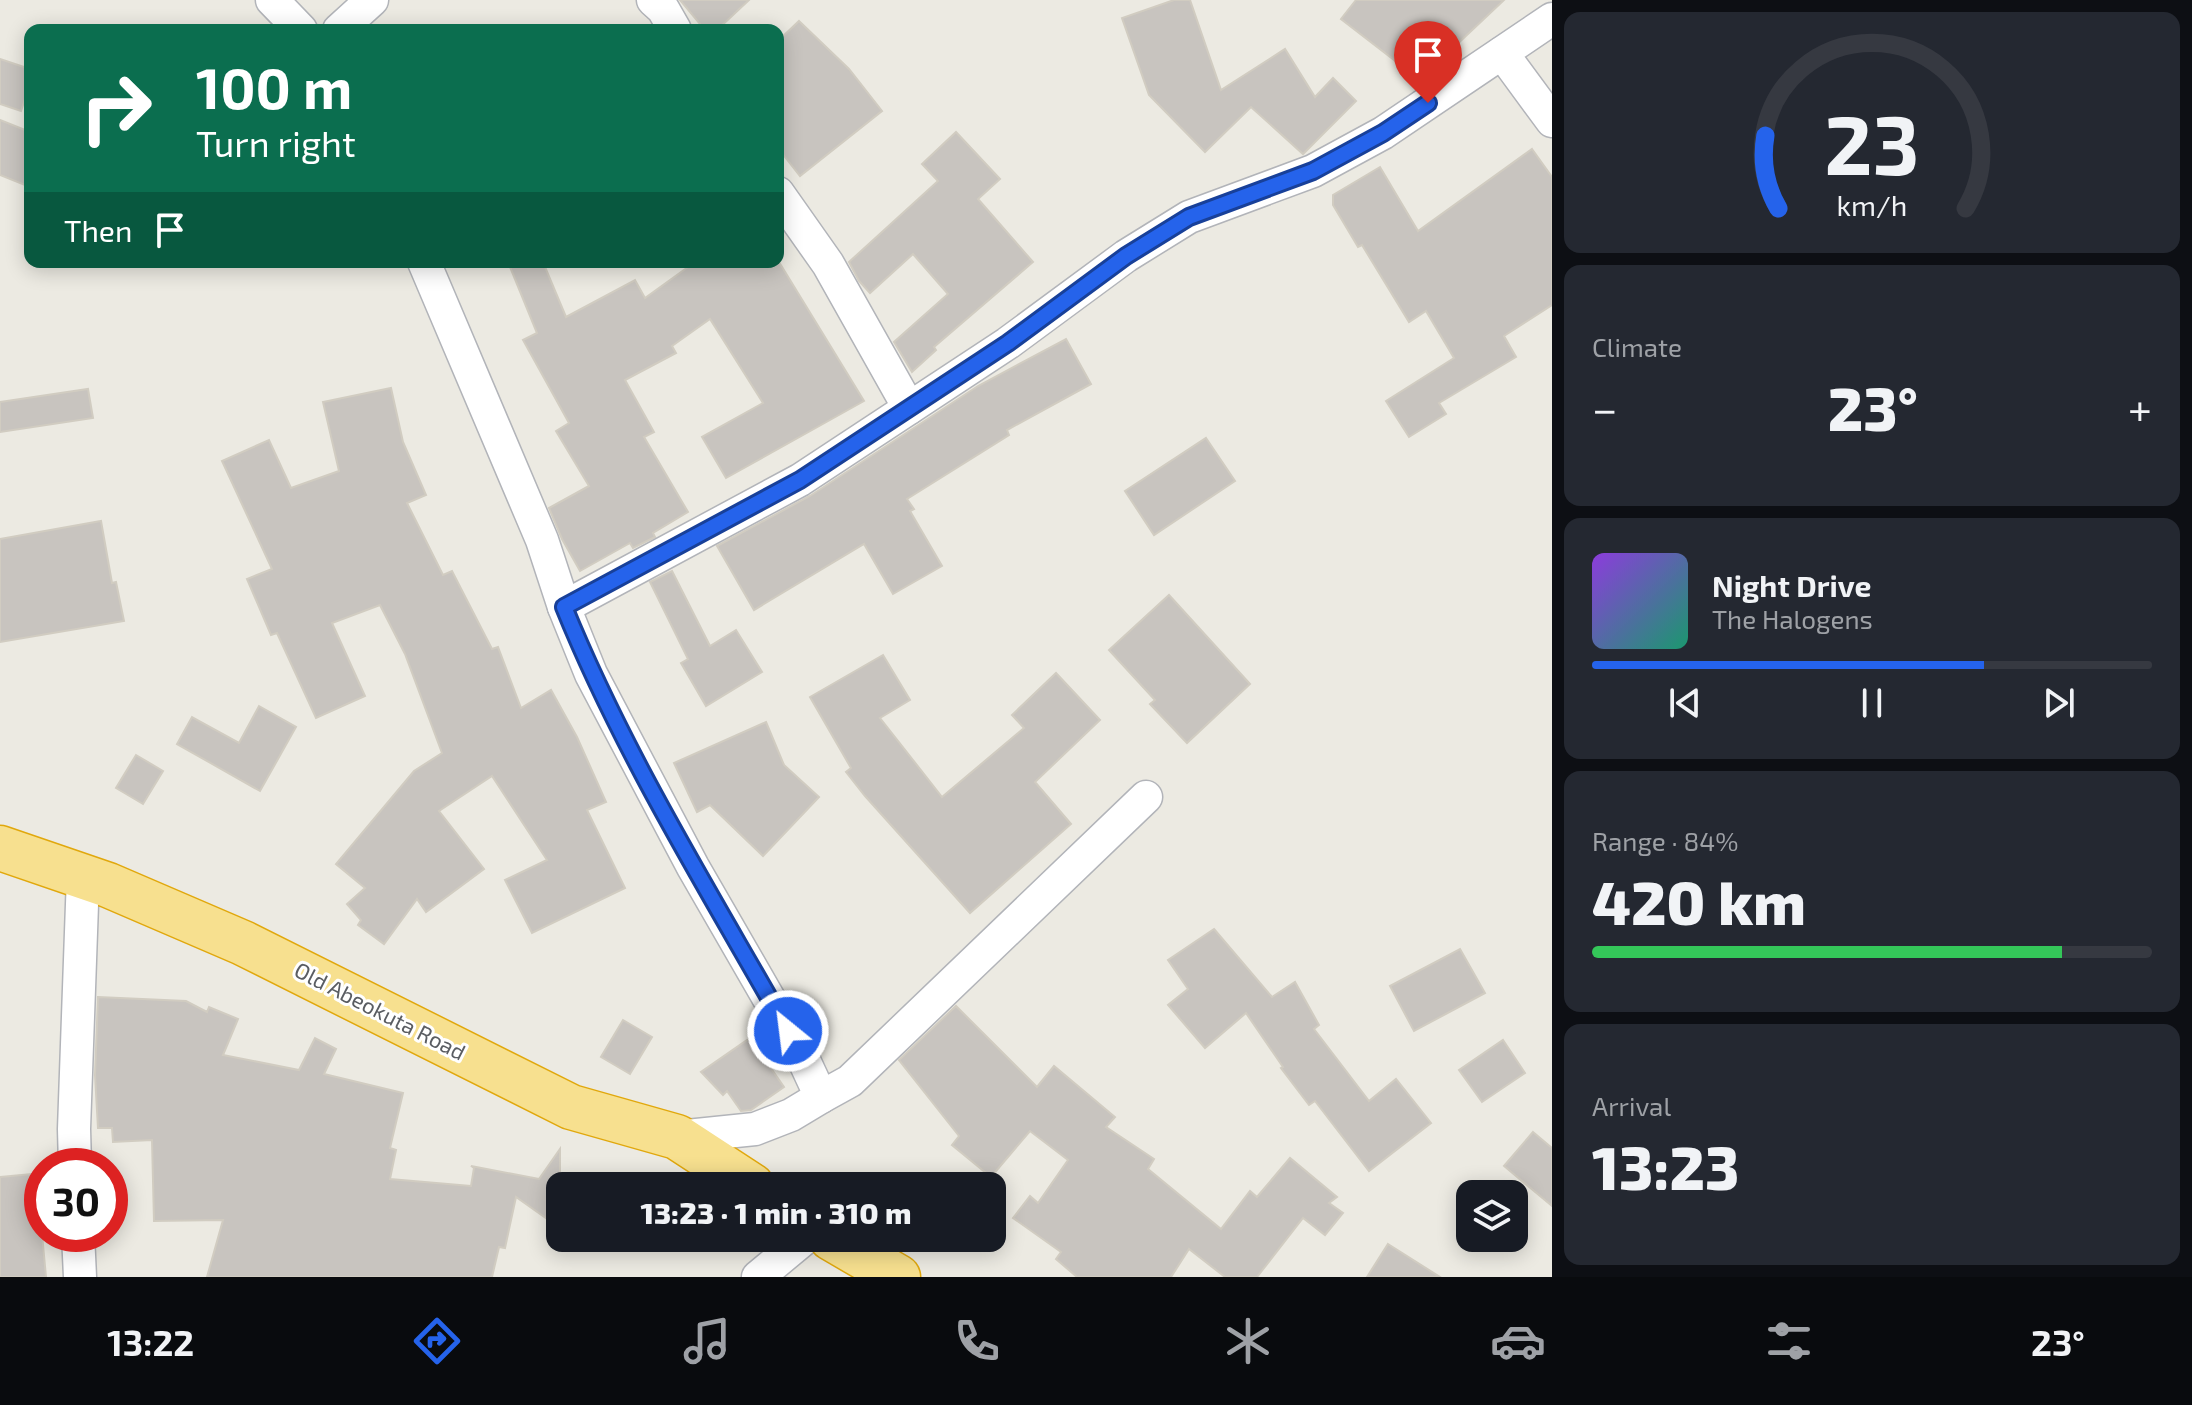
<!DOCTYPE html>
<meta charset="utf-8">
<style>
:root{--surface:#171b24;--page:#242831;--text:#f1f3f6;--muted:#9ea1a6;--line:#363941;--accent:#2563eb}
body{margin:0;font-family:"Exo 2",sans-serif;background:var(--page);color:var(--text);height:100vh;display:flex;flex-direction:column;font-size:30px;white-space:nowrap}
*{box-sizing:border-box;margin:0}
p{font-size:26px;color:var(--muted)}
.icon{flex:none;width:44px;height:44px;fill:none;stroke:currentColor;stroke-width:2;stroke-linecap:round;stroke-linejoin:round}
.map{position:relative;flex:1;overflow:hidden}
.side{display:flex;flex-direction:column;gap:12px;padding:12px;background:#0d0f14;width:640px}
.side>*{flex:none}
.banner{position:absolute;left:24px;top:24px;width:760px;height:244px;border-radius:16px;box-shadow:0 4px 20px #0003;background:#0b6e4f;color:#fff;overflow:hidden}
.tools{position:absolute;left:1456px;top:1180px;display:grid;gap:16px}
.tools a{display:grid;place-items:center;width:72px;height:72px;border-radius:16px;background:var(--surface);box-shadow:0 4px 20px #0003;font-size:40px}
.speed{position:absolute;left:24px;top:1148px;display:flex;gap:16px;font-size:40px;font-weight:700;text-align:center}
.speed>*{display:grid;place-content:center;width:104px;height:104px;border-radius:50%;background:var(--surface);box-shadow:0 4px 20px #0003;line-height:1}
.speed .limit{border:12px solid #d22;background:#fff;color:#111}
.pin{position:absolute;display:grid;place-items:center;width:68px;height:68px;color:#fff;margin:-82px -34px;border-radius:50% 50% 50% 0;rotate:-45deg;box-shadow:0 0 8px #0007}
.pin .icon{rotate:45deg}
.me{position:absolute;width:88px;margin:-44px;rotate:331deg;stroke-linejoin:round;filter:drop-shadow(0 0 6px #0008)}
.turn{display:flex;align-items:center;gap:28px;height:168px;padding:0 40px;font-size:36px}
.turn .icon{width:104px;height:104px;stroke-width:2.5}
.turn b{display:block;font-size:56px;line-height:68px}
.then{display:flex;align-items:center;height:76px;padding:0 40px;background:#0003;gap:16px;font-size:30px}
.big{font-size:60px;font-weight:800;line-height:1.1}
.side .tile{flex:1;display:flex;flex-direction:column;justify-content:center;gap:12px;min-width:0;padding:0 28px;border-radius:16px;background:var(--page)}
.side .dial{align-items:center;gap:0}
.dial svg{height:208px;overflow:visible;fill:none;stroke:var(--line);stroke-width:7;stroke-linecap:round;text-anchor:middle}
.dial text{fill:var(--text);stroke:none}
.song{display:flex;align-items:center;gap:24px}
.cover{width:96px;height:96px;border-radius:12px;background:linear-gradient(135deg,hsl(270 70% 55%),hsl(160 70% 35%))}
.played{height:8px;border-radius:4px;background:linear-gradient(90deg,var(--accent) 70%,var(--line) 70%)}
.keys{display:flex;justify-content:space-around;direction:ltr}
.heat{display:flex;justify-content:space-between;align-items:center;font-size:44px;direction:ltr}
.charge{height:12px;border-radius:6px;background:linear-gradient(90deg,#34c759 84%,var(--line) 0)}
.trip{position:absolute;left:546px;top:1172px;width:460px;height:80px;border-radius:16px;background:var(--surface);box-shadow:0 4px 20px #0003;font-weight:800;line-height:80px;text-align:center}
.menu{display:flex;height:128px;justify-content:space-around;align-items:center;background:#090b0e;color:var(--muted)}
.menu .icon{width:56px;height:56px}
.menu .current{color:var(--accent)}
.menu b{font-size:36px;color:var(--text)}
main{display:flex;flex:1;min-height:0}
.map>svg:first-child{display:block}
</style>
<main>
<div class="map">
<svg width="1552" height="1277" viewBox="0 0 1552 1277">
<rect width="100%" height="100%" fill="#eceae2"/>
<!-- building -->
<g fill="#c8c4bf" stroke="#d1ccc1" stroke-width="2">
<polygon points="680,0 749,0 717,30 705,30"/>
<polygon points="1174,0 1190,0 1221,90 1285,49 1315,97 1333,78 1356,101 1303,154 1251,107 1205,152 1149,95 1122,18"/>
<polygon points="1356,0 1504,0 1451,50 1424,83 1341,19"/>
<polygon points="799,21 849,69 882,111 800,176 778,148 778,41"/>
<polygon points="0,59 30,69 30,84 21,111 0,104"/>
<polygon points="0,120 30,132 30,187 0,175"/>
<polygon points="956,132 1000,179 978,199 1033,262 934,347 936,350 912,372 894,342 948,294 913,254 870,293 859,281 849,262 938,181 922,164"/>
<polygon points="1532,149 1552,177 1552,305 1504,336 1516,357 1439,403 1446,414 1409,437 1386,401 1454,358 1426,311 1409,322 1362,245 1358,247 1333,205 1333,195 1380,167 1418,231"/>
<polygon points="508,262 543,262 566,317 635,280 645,298 695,262 779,262 864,401 726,478 702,437 763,403 710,319 672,346 676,353 625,380 654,432 644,437 688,512 653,533 655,537 633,548 630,543 580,571 562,539 549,508 589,486 556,431 569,423 523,340 537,333"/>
<polygon points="1066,339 1091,384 1007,430 1009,435 907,499 914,509 910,511 942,566 893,594 864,544 754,610 717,546 810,496 978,386"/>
<polygon points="391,388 403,442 426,495 407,503 443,575 452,571 492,649 498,647 521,708 551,690 577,737 606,802 587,810 625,888 532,933 505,880 547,860 492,776 439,811 484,869 426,912 417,899 384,944 358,925 361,920 347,904 365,888 336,864 414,771 442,753 405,654 380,605 332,623 365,696 316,718 277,633 271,635 247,579 272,569 222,461 269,440 291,488 339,471 323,402"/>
<polygon points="88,389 93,418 0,432 0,402"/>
<polygon points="1206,438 1235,481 1154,535 1125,491"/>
<polygon points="101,521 112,583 116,582 124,621 0,642 0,539"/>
<polygon points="672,571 710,646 736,630 762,672 706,706 681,663 688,659 650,582"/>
<polygon points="1169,595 1250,684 1187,743 1150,704 1155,700 1109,650"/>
<polygon points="883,655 910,700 880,718 942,797 1024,728 1012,715 1056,673 1100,720 1035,782 1071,824 970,913 865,796 846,772 851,768 810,697"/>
<polygon points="259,706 296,727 260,791 177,744 192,717 239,743"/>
<polygon points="766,722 784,765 819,797 763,856 710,805 697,812 674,763"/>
<polygon points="136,755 163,771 143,804 116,788"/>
<polygon points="1214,929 1272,997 1295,982 1319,1025 1314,1029 1369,1101 1396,1079 1431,1123 1369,1171 1315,1101 1309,1105 1281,1068 1283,1067 1246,1013 1205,1048 1168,1005 1188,989 1168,960"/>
<polygon points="1460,949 1485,993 1414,1031 1390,986"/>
<polygon points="98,997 186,1001 207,1012 209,1007 238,1019 223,1055 299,1070 315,1038 336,1049 324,1074 403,1093 390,1148 396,1150 390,1179 471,1186 474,1168 471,1166 539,1179 560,1149 560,1228 516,1197 505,1248 499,1247 492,1277 207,1277 223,1220 154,1221 152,1140 113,1142 112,1128 98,1128 95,1075"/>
<polygon points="956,1006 1037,1087 1054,1066 1115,1117 1106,1127 1154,1159 1148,1169 1221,1229 1250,1191 1257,1197 1290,1158 1337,1197 1329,1203 1343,1213 1325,1235 1303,1218 1257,1277 1225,1277 1189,1249 1171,1277 1077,1277 1056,1259 1061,1252 1013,1218 1030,1196 1038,1203 1068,1160 1030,1131 991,1177 952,1145 959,1136 899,1060"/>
<polygon points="623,1020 652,1037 630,1074 601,1057"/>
<polygon points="750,1038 784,1087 751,1110 741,1111 727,1091 723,1095 701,1072"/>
<polygon points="1503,1040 1525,1073 1482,1102 1459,1070"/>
<polygon points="1533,1132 1552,1148 1552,1206 1504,1166"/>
<polygon points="42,1173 42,1234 46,1277 0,1277 0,1177"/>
<polygon points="1388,1244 1440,1277 1367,1277"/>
</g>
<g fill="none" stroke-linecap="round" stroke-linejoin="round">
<defs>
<g id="minor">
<polyline points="272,0 301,30"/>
<polyline points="653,0 663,9 675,30"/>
<polyline points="339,30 372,0"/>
<polyline points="1502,53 1552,121"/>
<polyline points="778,193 828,264 909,408"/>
<polyline points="424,262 542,540 564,607 591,674 693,867 802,1056 821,1097 791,1115 755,1129 677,1137"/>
<polyline points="564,607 800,480 1008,343 1126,256 1189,217 1313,171 1383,133 1552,19"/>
<polyline points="821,1097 850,1081 1146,797"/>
<polyline points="75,1166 74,1129 83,876"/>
<polyline points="78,1234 80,1277"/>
<polyline points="758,1277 805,1238"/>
</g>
<g id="highway">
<polyline points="0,848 108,885 243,943 571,1107 677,1137 752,1186"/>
<polyline points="831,1238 898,1277"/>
</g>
</defs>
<!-- minor casing -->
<use href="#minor" stroke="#b2b4b9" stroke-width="35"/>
<!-- highway casing -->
<use href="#highway" stroke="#e1a80d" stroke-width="47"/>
<!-- minor -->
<use href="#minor" stroke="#fff" stroke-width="32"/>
<!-- highway -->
<use href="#highway" stroke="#f7e08f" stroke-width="44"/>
</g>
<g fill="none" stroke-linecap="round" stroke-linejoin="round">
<defs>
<path id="route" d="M788,1031C709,891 624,755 564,607L800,480L1008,343L1126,256L1189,217L1313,171L1383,133L1428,103"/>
</defs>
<!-- route casing -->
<use href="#route" stroke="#184099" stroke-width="20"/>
<!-- route -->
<use href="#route" stroke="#2563eb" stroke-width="14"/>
</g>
<g text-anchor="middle" stroke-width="6" stroke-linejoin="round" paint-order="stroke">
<!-- street labels -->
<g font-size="22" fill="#5a5d62" stroke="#fff">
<text transform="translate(380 1011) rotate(27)" y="8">Old Abeokuta Road</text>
</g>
</g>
</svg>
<div class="tools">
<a><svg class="icon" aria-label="layers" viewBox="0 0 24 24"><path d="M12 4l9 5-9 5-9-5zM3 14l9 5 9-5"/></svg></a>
</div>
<div class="speed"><div class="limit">30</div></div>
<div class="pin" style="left:1428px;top:103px;background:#d93025"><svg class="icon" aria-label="arrive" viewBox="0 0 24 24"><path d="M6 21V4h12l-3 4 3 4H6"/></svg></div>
<svg class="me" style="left:788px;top:1031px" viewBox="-20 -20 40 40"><circle r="17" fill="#2563eb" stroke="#fff" stroke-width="3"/><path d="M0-11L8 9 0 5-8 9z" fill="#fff"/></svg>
<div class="trip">13:23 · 1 min · 310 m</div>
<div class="banner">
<div class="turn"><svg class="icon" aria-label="right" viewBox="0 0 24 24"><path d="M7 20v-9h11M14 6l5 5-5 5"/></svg><div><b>100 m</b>Turn right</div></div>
<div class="then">Then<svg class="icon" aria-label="arrive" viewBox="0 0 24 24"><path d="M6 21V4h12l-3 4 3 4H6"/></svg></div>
</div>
</div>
<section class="side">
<div class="tile dial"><svg viewBox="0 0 100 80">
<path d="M14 69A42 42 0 1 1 86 69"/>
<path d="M14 69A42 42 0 0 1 9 41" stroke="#2563eb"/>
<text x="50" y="56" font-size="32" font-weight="700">23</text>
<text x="50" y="72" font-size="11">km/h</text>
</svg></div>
<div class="tile"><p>Climate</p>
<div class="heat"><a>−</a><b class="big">23°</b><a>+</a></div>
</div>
<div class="tile">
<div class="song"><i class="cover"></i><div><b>Night Drive</b><p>The Halogens</p></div></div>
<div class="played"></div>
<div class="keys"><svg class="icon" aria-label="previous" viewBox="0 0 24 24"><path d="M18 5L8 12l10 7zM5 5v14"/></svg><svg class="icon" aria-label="pause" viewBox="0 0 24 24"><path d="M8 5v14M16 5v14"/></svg><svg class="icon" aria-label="next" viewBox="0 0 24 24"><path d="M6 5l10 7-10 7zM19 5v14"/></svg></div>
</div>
<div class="tile"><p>Range · 84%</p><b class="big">420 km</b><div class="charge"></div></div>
<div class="tile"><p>Arrival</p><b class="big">13:23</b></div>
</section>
</main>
<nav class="menu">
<b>13:22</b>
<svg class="icon current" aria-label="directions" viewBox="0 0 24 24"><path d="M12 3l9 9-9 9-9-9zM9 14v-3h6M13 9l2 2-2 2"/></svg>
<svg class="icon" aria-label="music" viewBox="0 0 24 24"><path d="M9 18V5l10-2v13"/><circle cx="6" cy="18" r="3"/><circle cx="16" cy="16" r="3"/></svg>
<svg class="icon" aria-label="phone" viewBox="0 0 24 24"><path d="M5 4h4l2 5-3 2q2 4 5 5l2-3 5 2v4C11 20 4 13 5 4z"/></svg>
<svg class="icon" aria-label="climate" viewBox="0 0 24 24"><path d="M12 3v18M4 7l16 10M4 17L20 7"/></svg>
<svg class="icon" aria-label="car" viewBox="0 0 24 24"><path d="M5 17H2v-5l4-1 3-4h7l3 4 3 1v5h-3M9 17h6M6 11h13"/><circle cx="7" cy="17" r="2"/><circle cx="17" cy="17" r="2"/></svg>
<svg class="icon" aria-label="filters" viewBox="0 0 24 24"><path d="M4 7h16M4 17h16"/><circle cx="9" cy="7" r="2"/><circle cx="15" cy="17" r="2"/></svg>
<b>23°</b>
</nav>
